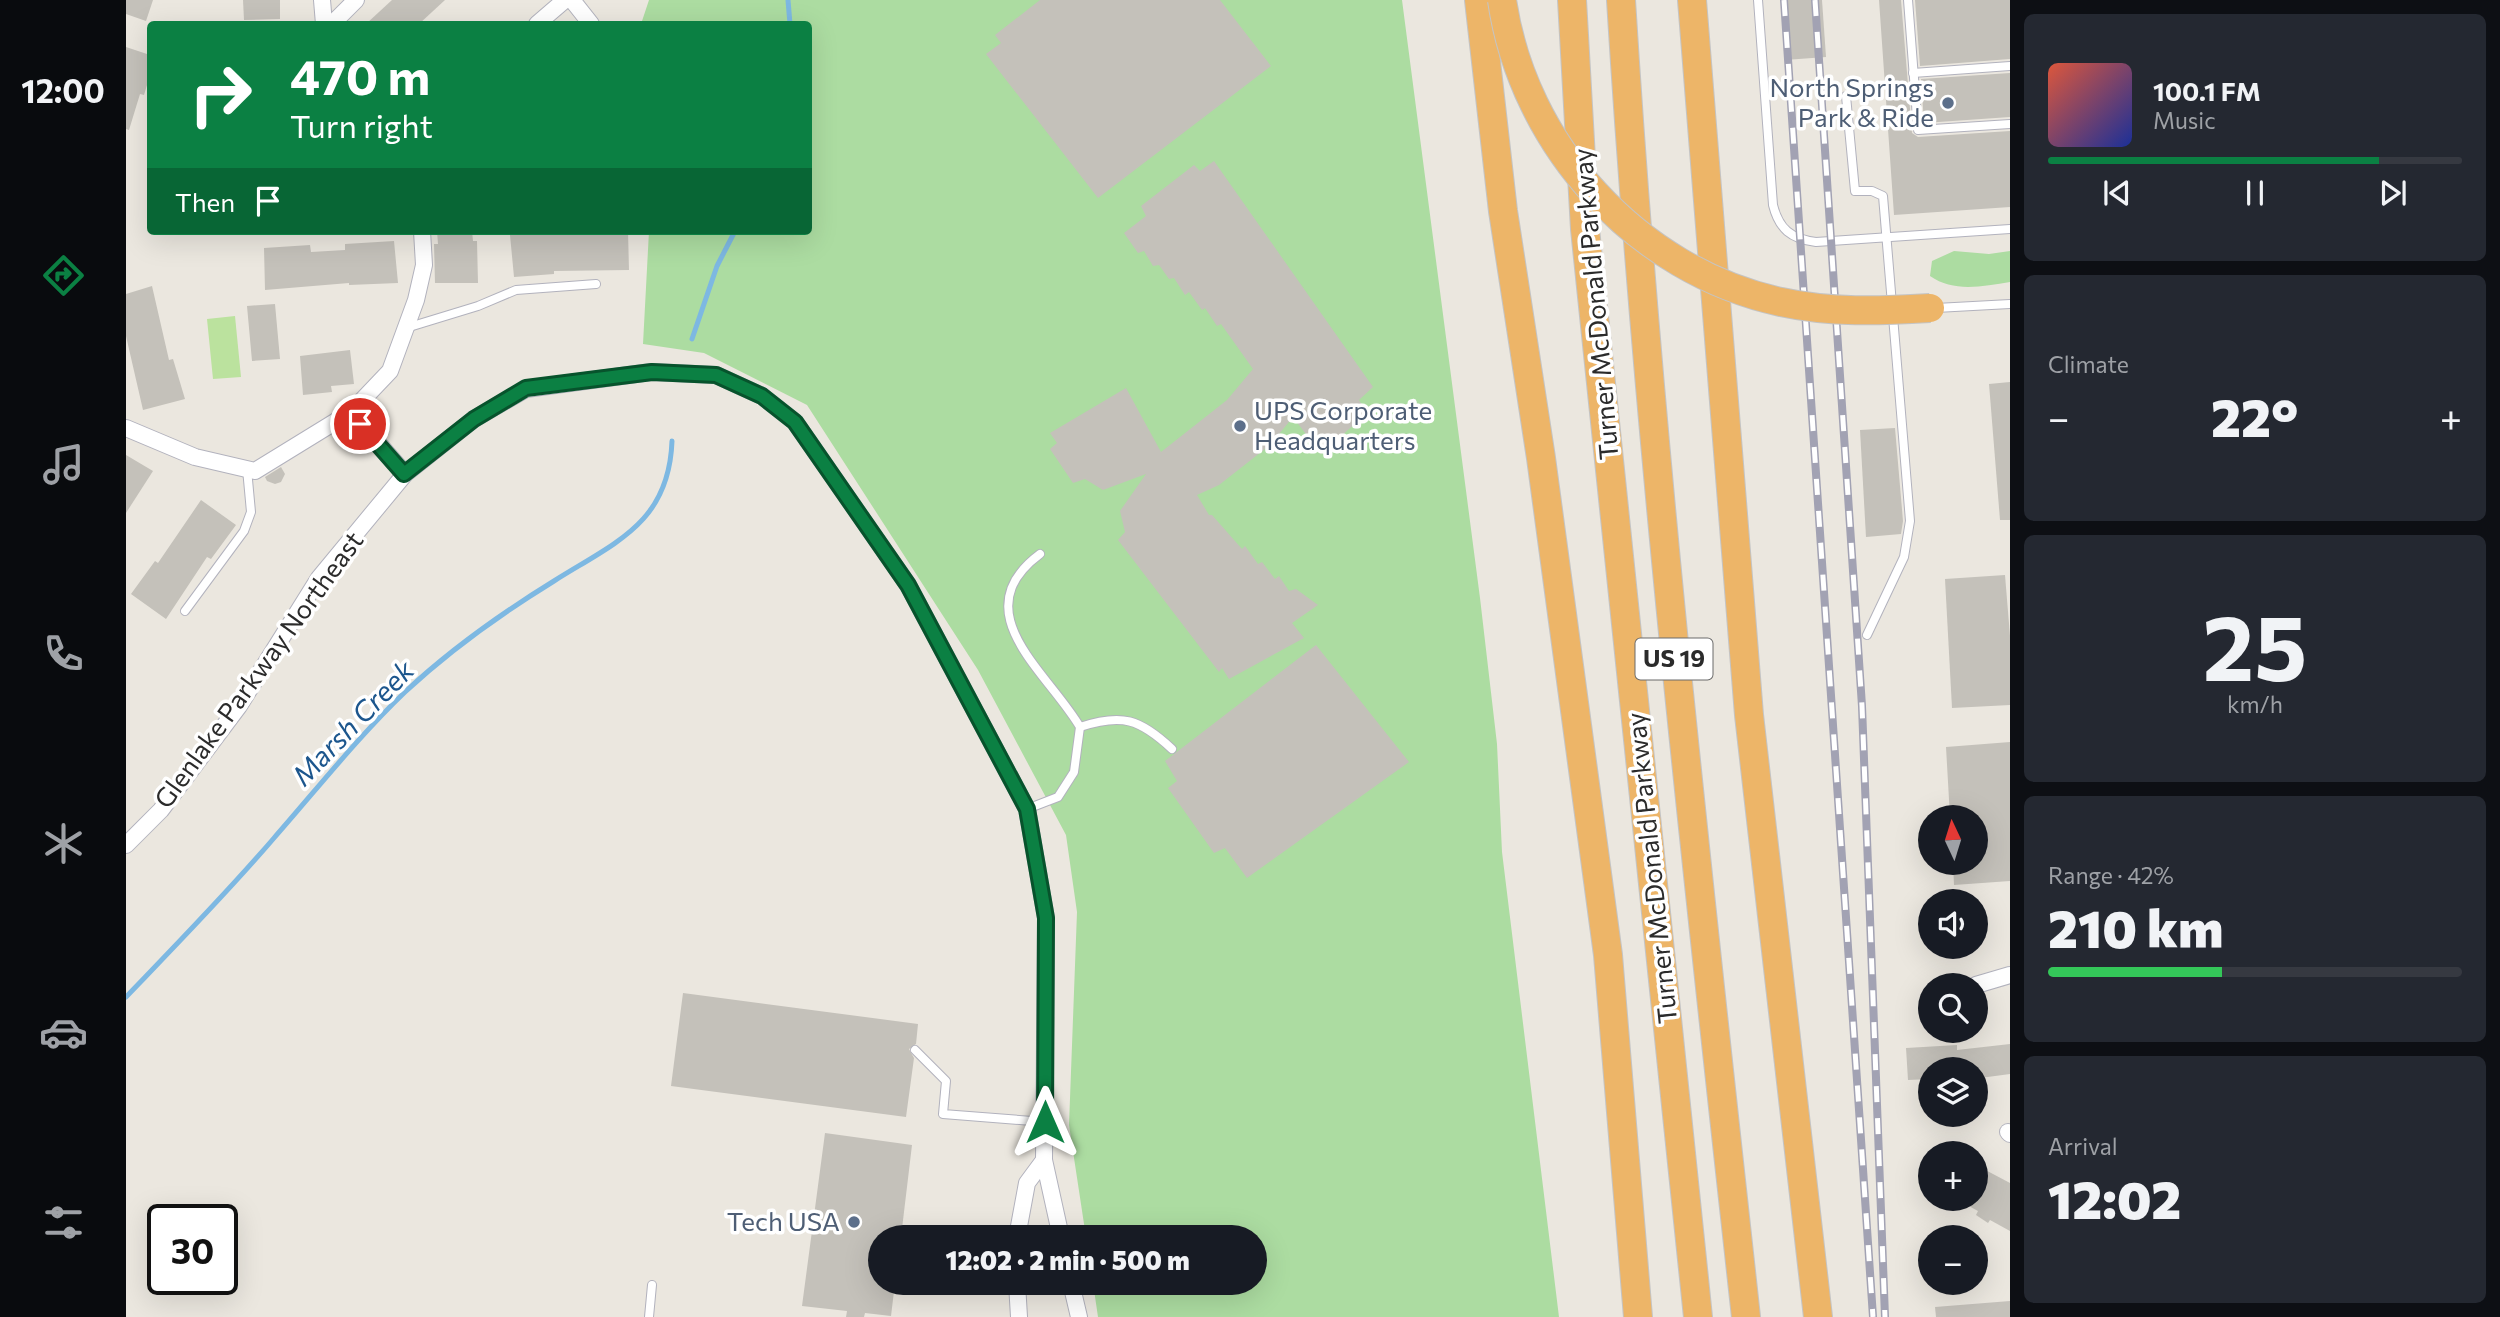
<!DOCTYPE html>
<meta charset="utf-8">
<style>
:root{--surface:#171b24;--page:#242831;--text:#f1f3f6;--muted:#9ea1a6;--line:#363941;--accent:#0b8043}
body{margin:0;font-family:Commissioner,sans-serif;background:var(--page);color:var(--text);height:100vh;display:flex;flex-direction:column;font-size:26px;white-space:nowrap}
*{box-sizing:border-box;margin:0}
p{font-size:23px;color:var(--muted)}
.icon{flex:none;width:38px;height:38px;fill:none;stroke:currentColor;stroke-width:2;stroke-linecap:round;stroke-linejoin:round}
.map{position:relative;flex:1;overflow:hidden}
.sheet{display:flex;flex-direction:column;gap:14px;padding:14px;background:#0d0f14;width:490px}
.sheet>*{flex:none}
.guide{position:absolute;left:21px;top:21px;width:665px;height:214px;border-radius:7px;box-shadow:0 7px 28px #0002;background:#0b8043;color:#fff;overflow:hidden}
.needle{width:46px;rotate:356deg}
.tools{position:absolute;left:1792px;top:805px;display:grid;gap:14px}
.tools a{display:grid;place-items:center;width:70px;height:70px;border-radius:50%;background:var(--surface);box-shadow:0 7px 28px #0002;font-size:35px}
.speed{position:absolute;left:21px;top:1204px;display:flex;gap:14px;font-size:35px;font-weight:700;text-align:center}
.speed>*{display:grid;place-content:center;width:91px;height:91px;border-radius:50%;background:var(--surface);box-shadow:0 7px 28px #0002;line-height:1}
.speed .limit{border:4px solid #111;border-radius:10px;background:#fff;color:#111}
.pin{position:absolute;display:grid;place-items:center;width:60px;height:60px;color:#fff;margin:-30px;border:4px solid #fff;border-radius:50%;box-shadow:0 2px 7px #0007}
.me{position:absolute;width:77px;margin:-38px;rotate:0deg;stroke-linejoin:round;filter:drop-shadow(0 0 5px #0008)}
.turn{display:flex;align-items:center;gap:24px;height:147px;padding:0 28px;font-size:32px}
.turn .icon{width:91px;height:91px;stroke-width:2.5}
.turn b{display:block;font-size:49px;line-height:60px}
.then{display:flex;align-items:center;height:66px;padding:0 28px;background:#0003;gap:14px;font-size:26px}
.big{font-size:52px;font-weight:800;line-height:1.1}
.sheet .tile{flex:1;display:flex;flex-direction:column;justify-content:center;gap:10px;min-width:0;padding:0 24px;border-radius:10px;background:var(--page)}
.sheet .dial{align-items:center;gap:0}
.dial b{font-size:91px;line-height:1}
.song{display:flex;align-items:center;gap:21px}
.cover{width:84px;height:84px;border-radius:10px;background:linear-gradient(135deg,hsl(10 70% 55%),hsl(230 70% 35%))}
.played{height:7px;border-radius:4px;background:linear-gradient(90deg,var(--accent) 80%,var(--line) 80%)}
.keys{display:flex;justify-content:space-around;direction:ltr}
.heat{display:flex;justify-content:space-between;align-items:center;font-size:38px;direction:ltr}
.charge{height:10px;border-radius:5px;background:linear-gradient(90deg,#34c759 42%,var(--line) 0)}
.trip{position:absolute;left:742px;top:1225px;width:399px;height:70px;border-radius:35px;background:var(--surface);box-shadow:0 7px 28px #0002;font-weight:800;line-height:70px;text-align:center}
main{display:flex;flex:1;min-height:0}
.menu{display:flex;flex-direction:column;width:126px;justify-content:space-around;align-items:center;background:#090b0e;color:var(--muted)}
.menu .icon{width:49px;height:49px}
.menu .on{color:var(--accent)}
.menu b{font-size:32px;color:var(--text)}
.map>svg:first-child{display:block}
</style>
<main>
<nav class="menu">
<b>12:00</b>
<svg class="icon on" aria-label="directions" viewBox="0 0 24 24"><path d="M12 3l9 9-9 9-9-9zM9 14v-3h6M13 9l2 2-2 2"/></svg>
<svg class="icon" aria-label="music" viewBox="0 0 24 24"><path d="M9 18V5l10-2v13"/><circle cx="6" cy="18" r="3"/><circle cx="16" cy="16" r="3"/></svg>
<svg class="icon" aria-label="phone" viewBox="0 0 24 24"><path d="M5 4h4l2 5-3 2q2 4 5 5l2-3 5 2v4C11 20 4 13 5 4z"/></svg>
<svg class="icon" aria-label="climate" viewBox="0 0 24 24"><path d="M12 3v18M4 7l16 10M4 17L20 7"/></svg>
<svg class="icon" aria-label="car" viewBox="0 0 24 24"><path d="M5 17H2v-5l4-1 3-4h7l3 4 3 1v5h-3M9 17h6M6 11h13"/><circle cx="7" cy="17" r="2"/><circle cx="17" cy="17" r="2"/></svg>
<svg class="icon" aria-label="filters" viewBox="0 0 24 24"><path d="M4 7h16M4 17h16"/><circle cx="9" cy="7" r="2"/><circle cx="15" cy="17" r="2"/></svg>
</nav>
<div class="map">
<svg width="1884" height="1317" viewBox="0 0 1884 1317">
<rect width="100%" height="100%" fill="#ebe7df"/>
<!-- green -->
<g fill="#acdca1">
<polygon points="523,0 1276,0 1354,598 1371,744 1376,852 1433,1317 972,1317 967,1283 1129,1283 1129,1237 960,1237 943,1125 951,912 940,835 852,670 681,405 578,353 517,344 523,231 682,231 682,24 515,24"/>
<path d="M1828,251L1863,254L1884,251V282C1857,286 1828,293 1804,276L1806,261Z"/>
</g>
<!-- pitch -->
<polygon fill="#bbe29e" points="109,316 115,377 87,379 81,319"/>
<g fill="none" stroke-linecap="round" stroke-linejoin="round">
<!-- stream -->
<g stroke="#7db8e2" stroke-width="5">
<polyline points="662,0 664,24"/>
<polyline points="566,339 591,266 609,231"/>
<path d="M0,997C50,945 101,893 148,838C191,789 232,737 279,692C324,650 376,613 428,581C490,542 543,523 546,441"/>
</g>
</g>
<!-- building -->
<g fill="#c4c1ba">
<polygon points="0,0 27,0 20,21 0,14"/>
<polygon points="117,0 154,0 154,19 118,20"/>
<polygon points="266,0 319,0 293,24 240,24"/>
<polygon points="914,0 1094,0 1145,66 972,198 860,54 875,43 869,35"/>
<polygon points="1655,0 1696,0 1700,57 1659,60"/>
<polygon points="1753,0 1775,0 1786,133 1792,137 1884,131 1884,207 1768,215"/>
<polygon points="1789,0 1884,0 1884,59 1794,66"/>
<polygon points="0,47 24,55 24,75 18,95 14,94 3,130 0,129"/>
<polygon points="1884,73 1884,117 1798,123 1795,79"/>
<polygon points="1088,161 1247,387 1233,400 1241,413 1195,454 1167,417 1144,445 1093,485 1071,495 1083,515 1086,515 1116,549 1119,546 1132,564 1136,562 1149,579 1153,576 1163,591 1170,589 1192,605 1166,623 1178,638 1103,679 1096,668 1093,672 992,540 999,532 994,511 1020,474 977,490 959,479 947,483 924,449 931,443 924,433 1000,388 1035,452 1101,400 1127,369 1095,324 1091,326 1079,308 1076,310 1063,292 1059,295 1048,278 1043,279 1033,265 1027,266 1018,251 1012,253 998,233 1020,216 1015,206 1068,165 1074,171"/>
<polygon points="311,231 346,231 347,241 351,241 352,283 309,283 308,244 312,244"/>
<polygon points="461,231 502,231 503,270 428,271 428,274 388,277 384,235 425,232 425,235"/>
<polygon points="268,241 272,283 223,285 223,283 139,290 138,248 184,245 185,252 219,250 219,244"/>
<polygon points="26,286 43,360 47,359 59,399 17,410 0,336 0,294"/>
<polygon points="149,304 154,359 126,361 121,306"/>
<polygon points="224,350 228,384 205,386 206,392 177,395 174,356"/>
<polygon points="1884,382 1884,520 1874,520 1863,384"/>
<polygon points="1769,428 1777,521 1775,534 1740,537 1734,430"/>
<polygon points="0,455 27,471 0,513"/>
<polygon points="155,467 159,474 155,482 149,484 141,481 139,477"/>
<polygon points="75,500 110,525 85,559 81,557 40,619 5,594 29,561 32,563"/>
<polygon points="1879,575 1884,636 1884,705 1826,708 1819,579"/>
<polygon points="1190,645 1283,762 1121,878 1099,848 1088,853 1042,788 1051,781 1039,761"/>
<polygon points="1884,742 1884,881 1828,885 1827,863 1850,863 1850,817 1824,817 1820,747"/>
<polygon points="557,993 792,1024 790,1044 783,1049 788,1058 780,1117 545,1086"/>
<polygon points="1884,1044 1884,1074 1854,1078 1850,1069 1804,1069 1804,1079 1782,1080 1780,1048 1831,1045 1831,1050"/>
<polygon points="699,1133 786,1145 775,1237 754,1237 754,1283 769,1283 765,1316 739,1313 738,1317 720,1317 721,1311 676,1306"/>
<polygon points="1850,1165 1884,1183 1884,1231 1864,1220 1862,1223 1850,1215 1852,1211 1830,1199 1850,1199"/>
<polygon points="1884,1301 1884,1317 1810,1317 1809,1307"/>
</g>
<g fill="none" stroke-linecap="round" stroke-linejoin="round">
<defs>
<g id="lane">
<path d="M1632,0L1647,205C1653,229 1665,239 1690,242L1884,229"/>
<polyline points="1782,0 1792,130 1884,124"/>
<polyline points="1787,73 1884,66"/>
<polyline points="1720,96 1729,191 1746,191 1757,196 1784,521 1778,557 1741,635"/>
<polyline points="1810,308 1884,304"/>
<polyline points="280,328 352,306 390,290 470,284"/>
<polyline points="59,611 118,531 125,512 121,469"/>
<path d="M954,727C996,713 1014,719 1046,749"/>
<path d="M901,809L932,797L948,772L954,727C922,672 836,612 914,554"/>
<polyline points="789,1050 820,1081 817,1114 919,1122"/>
<polyline points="523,1317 526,1285"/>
</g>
<g id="street">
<polyline points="196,0 198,24"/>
<polyline points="446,0 465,24"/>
<polyline points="206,24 230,0"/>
<polyline points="411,24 439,0"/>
<polyline points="225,412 279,474"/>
<polyline points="0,428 69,457 129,471 225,412 264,371 290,300 298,265 296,231"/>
<polyline points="0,845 35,810 113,706 193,578 279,474 348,419 400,389 525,372 590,375 636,396 669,422 782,585 901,809 920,918 918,1160 935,1237"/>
<polyline points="1850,985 1884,975"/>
<polyline points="1882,1132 1884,1134"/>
<polyline points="891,1237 901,1183 918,1160"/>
<polyline points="891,1283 893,1317"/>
<polyline points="945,1283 953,1317"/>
</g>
<g id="highway">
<polyline points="1353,0 1377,211 1415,458 1482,955 1512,1317"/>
<polyline points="1446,0 1459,229 1572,1317"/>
<path d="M1495,0C1522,440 1572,879 1620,1317"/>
<polyline points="1566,0 1623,715 1692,1317"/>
</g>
</defs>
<!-- lane casing -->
<use href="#lane" stroke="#b2b2bd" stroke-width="10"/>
<!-- street casing -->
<use href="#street" stroke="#b2b2bd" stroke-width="18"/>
<!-- highway casing -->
<use href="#highway" stroke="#c4c4c4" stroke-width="30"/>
<!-- lane -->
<use href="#lane" stroke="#fff" stroke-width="8"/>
<!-- street -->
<use href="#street" stroke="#fff" stroke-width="16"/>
<!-- highway -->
<use href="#highway" stroke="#edb568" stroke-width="28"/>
<defs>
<g id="rail">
<polyline points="1658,0 1747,1317"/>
<polyline points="1689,0 1736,706 1759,1317"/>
</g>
</defs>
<!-- rail casing -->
<use href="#rail" stroke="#a2a2b3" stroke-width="8"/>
<!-- rail -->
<use href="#rail" stroke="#fff" stroke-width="5" stroke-dasharray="16" stroke-linecap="butt"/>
<defs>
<path id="highway-bridge" d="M1376,0C1397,145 1511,271 1655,302C1705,313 1754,311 1804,308"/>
</defs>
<!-- highway-bridge casing -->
<use href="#highway-bridge" stroke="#c4c4c4" stroke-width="30" stroke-linecap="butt"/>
<!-- highway-bridge -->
<use href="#highway-bridge" stroke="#edb568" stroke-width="28"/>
</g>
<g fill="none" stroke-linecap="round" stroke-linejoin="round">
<defs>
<polyline id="route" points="234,424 278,474 348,419 400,388 526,372 590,375 636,396 669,422 782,585 901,809 920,918 919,1122"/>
</defs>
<!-- route casing -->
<use href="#route" stroke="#07532c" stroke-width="18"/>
<!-- route -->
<use href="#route" stroke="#0b8043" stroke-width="12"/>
</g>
<!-- markers -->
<g fill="#5c6f8a" stroke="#fff" stroke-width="2.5">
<circle cx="1822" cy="103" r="7"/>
<circle cx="1114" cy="426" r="7"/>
<circle cx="728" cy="1222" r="7"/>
</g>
<g text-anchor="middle" stroke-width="7" stroke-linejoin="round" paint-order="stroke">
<!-- shield labels -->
<rect fill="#fff" stroke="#6b6b6b" stroke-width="2" x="1509.5" y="638.5" width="77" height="41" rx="5"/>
<g font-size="24" font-weight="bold" fill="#2b2b2b">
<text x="1548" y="667">US 19</text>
</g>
<!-- service labels -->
<g font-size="26" fill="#4e5e75" stroke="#fff" text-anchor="end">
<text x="1808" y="97">North Springs<tspan x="1808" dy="30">Park &amp; Ride</tspan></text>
<text x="1128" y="420" text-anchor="start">UPS Corporate<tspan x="1128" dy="30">Headquarters</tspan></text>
<text x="714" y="1231">Tech USA</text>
</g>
<!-- street labels -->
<g font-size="26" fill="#2b2b2b" stroke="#fff">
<text transform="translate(1470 304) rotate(-95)" y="9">Turner McDonald Parkway</text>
<text transform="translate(133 670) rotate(-54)" y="9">Glenlake Parkway Northeast</text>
<text transform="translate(1526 868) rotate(-96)" y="9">Turner McDonald Parkway</text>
</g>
<!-- water labels -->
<g font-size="28" font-style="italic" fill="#1c568d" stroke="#fff">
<text transform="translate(227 723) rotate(-46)" y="10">Marsh Creek</text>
</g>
</g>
</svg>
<div class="tools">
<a><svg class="needle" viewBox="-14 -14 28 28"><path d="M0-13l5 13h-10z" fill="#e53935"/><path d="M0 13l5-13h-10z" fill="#9ea1a6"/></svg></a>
<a><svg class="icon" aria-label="sound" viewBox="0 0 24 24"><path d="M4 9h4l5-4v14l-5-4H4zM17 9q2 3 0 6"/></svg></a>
<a><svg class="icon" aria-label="search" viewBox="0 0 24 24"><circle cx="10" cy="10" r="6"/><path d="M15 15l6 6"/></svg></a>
<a><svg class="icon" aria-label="layers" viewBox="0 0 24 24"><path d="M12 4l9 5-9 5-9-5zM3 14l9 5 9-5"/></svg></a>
<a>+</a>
<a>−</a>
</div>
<div class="speed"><div class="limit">30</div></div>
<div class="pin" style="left:234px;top:424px;background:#d93025"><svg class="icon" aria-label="arrive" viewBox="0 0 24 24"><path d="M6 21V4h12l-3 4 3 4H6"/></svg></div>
<svg class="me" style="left:919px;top:1122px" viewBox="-20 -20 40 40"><path d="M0-17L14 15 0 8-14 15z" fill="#0b8043" stroke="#fff" stroke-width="4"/></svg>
<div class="trip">12:02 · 2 min · 500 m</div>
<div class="guide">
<div class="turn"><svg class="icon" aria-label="right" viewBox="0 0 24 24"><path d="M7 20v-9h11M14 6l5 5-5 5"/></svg><div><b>470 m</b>Turn right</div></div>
<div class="then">Then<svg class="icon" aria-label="arrive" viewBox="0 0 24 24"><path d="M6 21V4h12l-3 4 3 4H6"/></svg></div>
</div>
</div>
<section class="sheet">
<div class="tile">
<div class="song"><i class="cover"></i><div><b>100.1 FM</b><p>Music</p></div></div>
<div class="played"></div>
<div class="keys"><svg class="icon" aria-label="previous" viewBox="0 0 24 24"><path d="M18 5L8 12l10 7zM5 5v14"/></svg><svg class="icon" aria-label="pause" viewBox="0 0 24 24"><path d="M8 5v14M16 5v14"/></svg><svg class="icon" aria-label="next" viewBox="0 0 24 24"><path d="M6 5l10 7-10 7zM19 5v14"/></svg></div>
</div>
<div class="tile"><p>Climate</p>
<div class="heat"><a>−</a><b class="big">22°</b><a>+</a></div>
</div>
<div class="tile dial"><b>25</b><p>km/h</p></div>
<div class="tile"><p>Range · 42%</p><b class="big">210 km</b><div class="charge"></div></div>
<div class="tile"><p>Arrival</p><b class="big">12:02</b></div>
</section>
</main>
